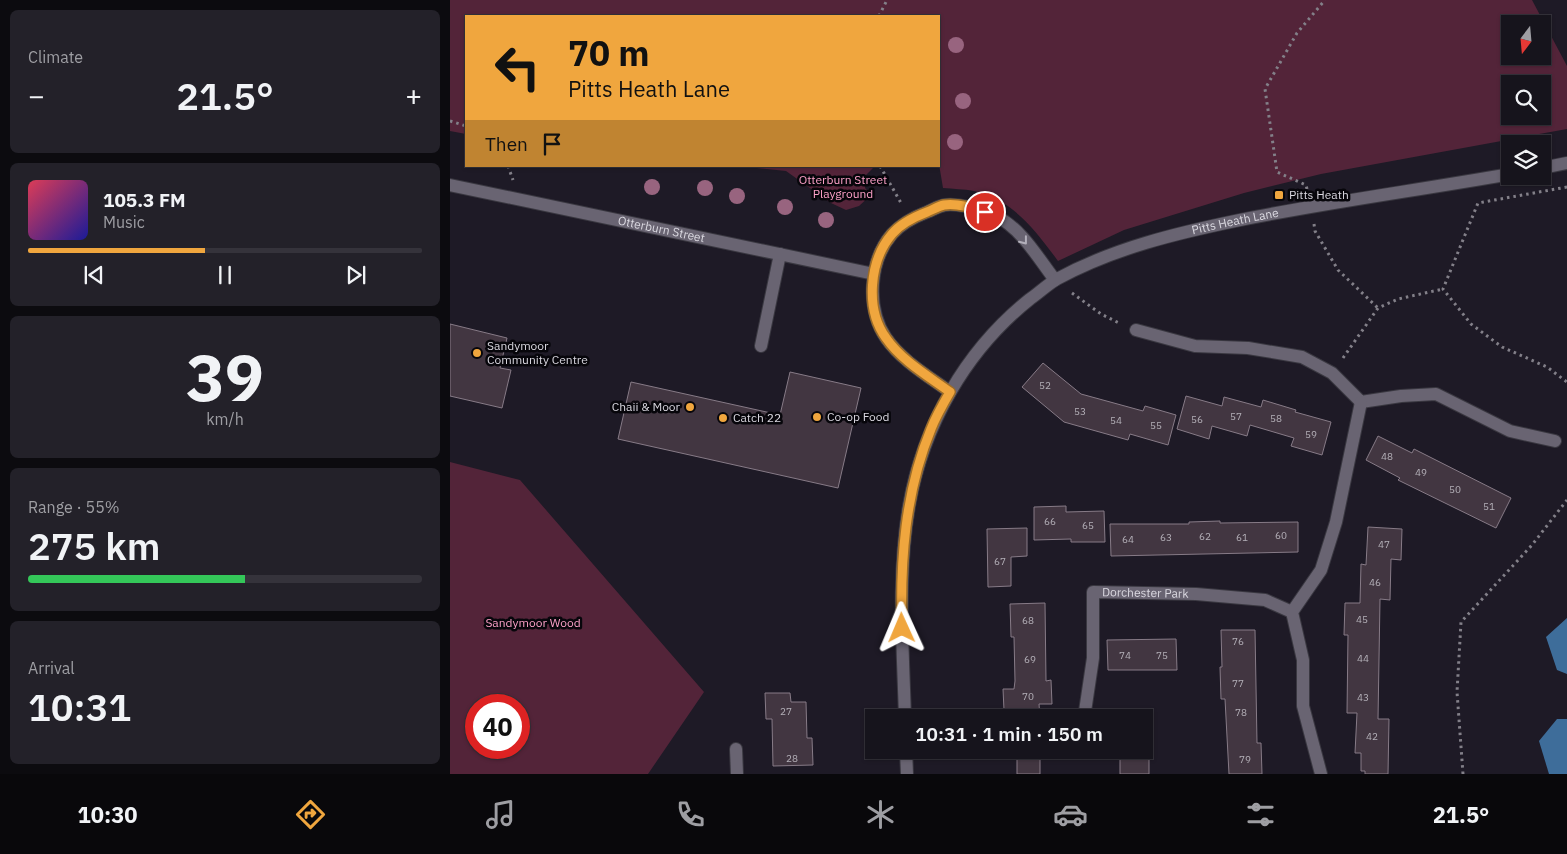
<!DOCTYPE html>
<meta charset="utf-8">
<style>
:root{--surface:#16141c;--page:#232129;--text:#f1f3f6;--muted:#9e9ea3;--line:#35333b;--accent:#f0a63e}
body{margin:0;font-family:"IBM Plex Sans",sans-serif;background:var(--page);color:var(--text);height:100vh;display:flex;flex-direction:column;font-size:19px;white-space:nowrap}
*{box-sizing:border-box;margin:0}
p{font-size:16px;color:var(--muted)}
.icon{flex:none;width:28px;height:28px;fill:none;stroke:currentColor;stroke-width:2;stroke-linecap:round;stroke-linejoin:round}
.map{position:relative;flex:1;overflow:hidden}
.panel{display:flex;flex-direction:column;gap:10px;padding:10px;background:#0c0b0f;width:450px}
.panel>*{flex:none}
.hud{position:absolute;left:15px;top:15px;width:475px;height:152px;border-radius:0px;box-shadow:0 1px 4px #0004,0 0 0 1px var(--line);background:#f0a63e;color:#111;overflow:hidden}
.needle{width:32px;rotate:196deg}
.fabs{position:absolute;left:1051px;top:15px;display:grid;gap:10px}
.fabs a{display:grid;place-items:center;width:50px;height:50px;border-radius:0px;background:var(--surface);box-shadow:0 1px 4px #0004,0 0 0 1px var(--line);font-size:25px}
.speed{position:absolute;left:15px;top:694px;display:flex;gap:10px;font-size:25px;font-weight:700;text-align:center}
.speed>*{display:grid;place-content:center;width:65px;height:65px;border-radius:50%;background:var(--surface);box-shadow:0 1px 4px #0004,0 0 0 1px var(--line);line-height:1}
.speed .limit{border:8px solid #d22;background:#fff;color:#111}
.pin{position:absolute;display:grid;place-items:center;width:42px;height:42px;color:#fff;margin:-21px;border:2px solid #fff;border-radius:50%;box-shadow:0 1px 5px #0007}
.me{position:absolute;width:55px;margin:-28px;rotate:359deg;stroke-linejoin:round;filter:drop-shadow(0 0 4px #0008)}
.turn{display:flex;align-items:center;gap:18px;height:105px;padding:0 20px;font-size:22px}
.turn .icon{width:65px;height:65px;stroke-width:2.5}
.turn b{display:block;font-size:35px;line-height:42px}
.then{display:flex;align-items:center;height:48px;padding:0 20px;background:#0003;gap:10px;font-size:19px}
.big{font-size:38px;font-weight:600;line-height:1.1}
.panel .card{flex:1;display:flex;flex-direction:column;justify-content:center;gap:8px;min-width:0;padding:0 18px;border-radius:8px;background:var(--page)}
.panel .dial{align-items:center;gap:0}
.dial b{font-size:65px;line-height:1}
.song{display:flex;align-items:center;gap:15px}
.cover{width:60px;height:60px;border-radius:8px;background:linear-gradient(135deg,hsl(350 70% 55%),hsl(240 70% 35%))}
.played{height:5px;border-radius:2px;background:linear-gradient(90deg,var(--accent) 45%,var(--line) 45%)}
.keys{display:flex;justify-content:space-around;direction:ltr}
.heat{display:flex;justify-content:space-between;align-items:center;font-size:28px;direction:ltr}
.charge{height:8px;border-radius:4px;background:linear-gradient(90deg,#34c759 55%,var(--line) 0)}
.trip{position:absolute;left:415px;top:709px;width:288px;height:50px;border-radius:0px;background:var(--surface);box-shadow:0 1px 4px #0004,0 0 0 1px var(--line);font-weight:600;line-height:50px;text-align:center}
.tabs{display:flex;height:80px;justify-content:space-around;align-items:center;background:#09080b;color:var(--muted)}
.tabs .icon{width:35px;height:35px}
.tabs .selected{color:var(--accent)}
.tabs b{font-size:22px;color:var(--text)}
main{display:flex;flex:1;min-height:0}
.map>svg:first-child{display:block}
</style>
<main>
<section class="panel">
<div class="card"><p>Climate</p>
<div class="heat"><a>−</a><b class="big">21.5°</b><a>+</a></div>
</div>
<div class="card">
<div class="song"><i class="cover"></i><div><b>105.3 FM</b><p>Music</p></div></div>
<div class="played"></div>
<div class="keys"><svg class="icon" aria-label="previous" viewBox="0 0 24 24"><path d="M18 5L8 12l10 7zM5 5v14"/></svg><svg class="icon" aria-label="pause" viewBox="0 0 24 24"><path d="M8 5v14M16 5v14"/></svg><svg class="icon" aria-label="next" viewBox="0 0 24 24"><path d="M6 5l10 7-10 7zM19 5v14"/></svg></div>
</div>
<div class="card dial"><b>39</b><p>km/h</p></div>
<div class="card"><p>Range · 55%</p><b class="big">275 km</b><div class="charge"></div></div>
<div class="card"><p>Arrival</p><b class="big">10:31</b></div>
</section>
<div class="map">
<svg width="1117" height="774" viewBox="0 0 1117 774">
<rect width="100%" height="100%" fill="#1e1a26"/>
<!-- green -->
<g fill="#532439" fill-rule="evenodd">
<path d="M0,0H1082L1117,66V129L871,174L794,193L674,230L608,261C586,231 562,199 524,191C514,189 503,189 493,188L489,164V16H16V134L0,131ZM1060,24H1092V56H1060ZM1060,84H1092V116H1060Z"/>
<polygon points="287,166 425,166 416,175 415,188 421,195 409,206 396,210 381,203 336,171"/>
<path d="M0,462L70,480L254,692L198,774H0ZM26,705H69V748H26Z"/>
</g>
<!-- water -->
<g fill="#3e6d9a">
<polygon points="1117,618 1117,674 1107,670 1096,637"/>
<polygon points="1107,719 1117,719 1117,774 1099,774 1089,741"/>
</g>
<!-- building -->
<g fill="#423641" stroke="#877b87">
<polygon points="0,324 57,338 50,368 61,370 52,408 0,396"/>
<polygon points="593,363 631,394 693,411 695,406 726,415 718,445 680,434 678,440 614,422 572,387"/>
<polygon points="340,372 411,388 388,488 168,439 181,382 330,415"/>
<polygon points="736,396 772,406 774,397 811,407 813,400 846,410 845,412 881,422 872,455 841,446 844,438 800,425 797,436 762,426 759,439 727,429"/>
<polygon points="928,436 962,453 964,449 1061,498 1046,528 948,480 950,478 916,460"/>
<polygon points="616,506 616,512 654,511 655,542 621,542 621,539 584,540 584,507"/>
<polygon points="770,521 770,523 848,522 848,552 661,556 660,524 739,524 739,522"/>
<polygon points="918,527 952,529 951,560 941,559 940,600 930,599 928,719 939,719 938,774 915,774 915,771 911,771 911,753 905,753 907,713 897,713 898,635 894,635 895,603 910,603 911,564 916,565"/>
<polygon points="577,528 577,556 561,557 561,586 538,587 537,529"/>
<polygon points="595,603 596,681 601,680 602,704 589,704 590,718 564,718 563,710 554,710 553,689 564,689 565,681 564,637 561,637 560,604"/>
<polygon points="771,630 805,630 807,743 811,743 812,774 779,774 775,699 771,699 770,667 772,667"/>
<polygon points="726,639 727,670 658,670 657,640"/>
<polygon points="315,693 340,693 341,702 356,702 357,738 362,738 363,765 323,766 322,719 316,719"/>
<polygon points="699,711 699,774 670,774 670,750 694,750 694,718 669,718 669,712"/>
<rect x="567" y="750" width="23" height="24"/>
</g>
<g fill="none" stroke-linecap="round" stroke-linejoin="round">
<defs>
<polyline id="service" points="311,346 330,254"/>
<g id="minor">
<path id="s1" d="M0,185L424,274"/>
<polyline points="686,330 745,346 798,348 852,357 882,373 911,402 951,396 986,394 1060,431 1105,441"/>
<path d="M500,392C478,376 451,360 436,338C416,308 419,261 442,234C452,223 464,217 477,212C482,210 489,206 495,205C508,203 534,210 546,216C572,229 588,258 605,280"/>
<path id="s2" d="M634,718L643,658V592L746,594L815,600L842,612"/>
<polyline points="286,749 287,774"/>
<polyline points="871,774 853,706 853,660 842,612 871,570 886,522 911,402"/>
</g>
<g id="tertiary">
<polyline points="1092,168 1117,163"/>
<path id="s3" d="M455,718C453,648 447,575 459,506C473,425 516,350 580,299C589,293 598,284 607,279C664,248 727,233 790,220C879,202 970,190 1060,174"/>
<polyline points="456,750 457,774"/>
</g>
</defs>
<!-- service casing -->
<use href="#service" stroke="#3a3841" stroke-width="14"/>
<!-- minor casing -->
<use href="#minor" stroke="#3a3841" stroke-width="14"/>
<!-- tertiary casing -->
<use href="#tertiary" stroke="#3a3841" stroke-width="14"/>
<!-- path -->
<g stroke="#838089" stroke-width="3" stroke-dasharray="2.5 4" stroke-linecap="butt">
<polyline points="429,16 437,0"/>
<polyline points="0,121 16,126"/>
<polyline points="58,166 63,180"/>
<polyline points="430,166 451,203"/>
<polyline points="1117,187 1028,203 993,289 1021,324 1052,347 1097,367 1117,382"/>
<polyline points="857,189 856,185 827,172 815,89 847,33 875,0"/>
<polyline points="864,224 865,231 888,270 928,308"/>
<polyline points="622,293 651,314 669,323"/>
<polyline points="893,358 928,308 948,299 993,289"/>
<polyline points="1013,774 1007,692 1011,622 1082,545 1117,500"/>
</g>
<!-- service -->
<use href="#service" stroke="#696472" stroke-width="12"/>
<!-- minor -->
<use href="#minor" stroke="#696472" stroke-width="12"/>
<!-- tertiary -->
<use href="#tertiary" stroke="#696472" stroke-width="12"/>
</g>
<!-- trees -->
<g fill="#98647f">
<circle cx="506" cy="45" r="8"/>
<circle cx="513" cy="101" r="8"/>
<circle cx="505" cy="142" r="8"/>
<circle cx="202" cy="187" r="8"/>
<circle cx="255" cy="188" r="8"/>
<circle cx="287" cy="196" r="8"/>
<circle cx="335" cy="207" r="8"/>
<circle cx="376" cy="220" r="8"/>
</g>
<!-- one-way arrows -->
<defs><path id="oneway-chevron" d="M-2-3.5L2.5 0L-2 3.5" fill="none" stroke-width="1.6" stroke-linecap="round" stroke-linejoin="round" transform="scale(1.25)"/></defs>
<use stroke="#b2afba" href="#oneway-chevron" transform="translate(574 241) rotate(52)"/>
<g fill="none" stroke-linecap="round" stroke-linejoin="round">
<defs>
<path id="route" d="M452,628C450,561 455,492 481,429C486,416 493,404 500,392C478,376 451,360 436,338C415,309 419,261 442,234C451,223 464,217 477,212C482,210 489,206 494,205C506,203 525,208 535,212"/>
</defs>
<!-- route casing -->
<use href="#route" stroke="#9c6c28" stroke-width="12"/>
<!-- route -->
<use href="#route" stroke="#f0a63e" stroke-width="9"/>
</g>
<!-- markers -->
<g fill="#f0a63e" stroke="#07060b" stroke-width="2">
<rect x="824" y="190" width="10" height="10" rx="2.5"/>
<circle cx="27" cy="353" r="5"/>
<circle cx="240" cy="407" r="5"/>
<circle cx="367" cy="417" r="5"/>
<circle cx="273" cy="418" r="5"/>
</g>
<g text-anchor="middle" stroke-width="5" stroke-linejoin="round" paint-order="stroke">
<!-- number labels -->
<g font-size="10" fill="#b4b0b8">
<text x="595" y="389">52</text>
<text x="630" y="415">53</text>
<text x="786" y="420">57</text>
<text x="826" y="422">58</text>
<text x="747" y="423">56</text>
<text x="666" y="424">54</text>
<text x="706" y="429">55</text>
<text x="861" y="438">59</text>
<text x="937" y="460">48</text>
<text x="971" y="476">49</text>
<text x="1005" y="493">50</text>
<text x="1039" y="510">51</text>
<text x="600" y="525">66</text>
<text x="638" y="529">65</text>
<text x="831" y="539">60</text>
<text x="755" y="540">62</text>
<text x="716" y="541">63</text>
<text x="792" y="541">61</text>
<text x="678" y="543">64</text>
<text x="934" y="548">47</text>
<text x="550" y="565">67</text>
<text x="925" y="586">46</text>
<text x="912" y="623">45</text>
<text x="578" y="624">68</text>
<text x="788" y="645">76</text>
<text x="675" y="659">74</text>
<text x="712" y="659">75</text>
<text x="913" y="662">44</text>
<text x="580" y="663">69</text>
<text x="788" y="687">77</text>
<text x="578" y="700">70</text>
<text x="913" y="701">43</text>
<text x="336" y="715">27</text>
<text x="791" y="716">78</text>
<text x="922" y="740">42</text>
<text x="342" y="762">28</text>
<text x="795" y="763">79</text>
</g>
<!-- park labels -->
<g font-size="12" fill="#fca0c7" stroke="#07060b">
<text x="393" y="184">Otterburn Street<tspan x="393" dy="14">Playground</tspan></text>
<text x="83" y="627">Sandymoor Wood</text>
</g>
<!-- poi labels -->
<g font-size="12" fill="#dad8e0" stroke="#07060b" text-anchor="start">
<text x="839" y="199">Pitts Heath</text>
<text x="37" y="350">Sandymoor<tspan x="37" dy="14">Community Centre</tspan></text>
<text x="230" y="411" text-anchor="end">Chaii &amp; Moor</text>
<text x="377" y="421">Co-op Food</text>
<text x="283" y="422">Catch 22</text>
</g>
<!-- street labels -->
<g font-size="12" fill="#dad8e0" stroke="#07060b">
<text dy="4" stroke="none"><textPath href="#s3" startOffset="679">Pitts Heath Lane</textPath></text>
<text dy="4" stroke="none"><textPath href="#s1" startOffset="216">Otterburn Street</textPath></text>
<text dy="4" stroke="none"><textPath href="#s2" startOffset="179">Dorchester Park</textPath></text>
</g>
</g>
</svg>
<div class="fabs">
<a><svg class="needle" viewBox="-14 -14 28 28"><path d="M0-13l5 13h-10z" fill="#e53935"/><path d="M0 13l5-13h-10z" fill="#9e9ea3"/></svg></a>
<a><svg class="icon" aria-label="search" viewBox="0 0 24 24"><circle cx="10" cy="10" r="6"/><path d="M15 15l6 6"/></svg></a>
<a><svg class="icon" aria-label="layers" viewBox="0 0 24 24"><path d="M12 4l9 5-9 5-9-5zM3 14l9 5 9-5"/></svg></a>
</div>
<div class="speed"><div class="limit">40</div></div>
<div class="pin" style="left:535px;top:212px;background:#d93025"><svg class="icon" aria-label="arrive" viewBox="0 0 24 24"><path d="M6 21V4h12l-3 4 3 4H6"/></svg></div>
<svg class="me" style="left:452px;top:628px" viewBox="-20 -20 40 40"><path d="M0-17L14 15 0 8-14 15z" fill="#f0a63e" stroke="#fff" stroke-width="4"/></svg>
<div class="trip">10:31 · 1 min · 150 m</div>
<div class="hud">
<div class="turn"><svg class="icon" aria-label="left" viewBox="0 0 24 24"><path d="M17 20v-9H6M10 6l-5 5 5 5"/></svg><div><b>70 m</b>Pitts Heath Lane</div></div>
<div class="then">Then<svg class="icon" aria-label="arrive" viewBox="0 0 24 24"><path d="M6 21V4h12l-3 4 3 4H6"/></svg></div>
</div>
</div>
</main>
<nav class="tabs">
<b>10:30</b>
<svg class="icon selected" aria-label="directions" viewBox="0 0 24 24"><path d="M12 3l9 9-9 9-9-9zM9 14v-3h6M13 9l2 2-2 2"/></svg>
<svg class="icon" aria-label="music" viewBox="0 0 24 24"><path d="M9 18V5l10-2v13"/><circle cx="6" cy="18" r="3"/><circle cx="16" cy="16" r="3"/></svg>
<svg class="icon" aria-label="phone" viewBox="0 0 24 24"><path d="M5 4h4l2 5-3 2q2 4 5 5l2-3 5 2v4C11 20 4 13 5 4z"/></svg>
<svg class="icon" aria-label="climate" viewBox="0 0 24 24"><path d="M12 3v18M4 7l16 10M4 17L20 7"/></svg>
<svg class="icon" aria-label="car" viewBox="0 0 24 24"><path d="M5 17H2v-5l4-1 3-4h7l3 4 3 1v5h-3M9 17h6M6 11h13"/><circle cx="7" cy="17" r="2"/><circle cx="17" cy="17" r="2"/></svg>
<svg class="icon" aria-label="filters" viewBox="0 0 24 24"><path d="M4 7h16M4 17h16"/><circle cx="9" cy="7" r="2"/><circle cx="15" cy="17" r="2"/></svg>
<b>21.5°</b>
</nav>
